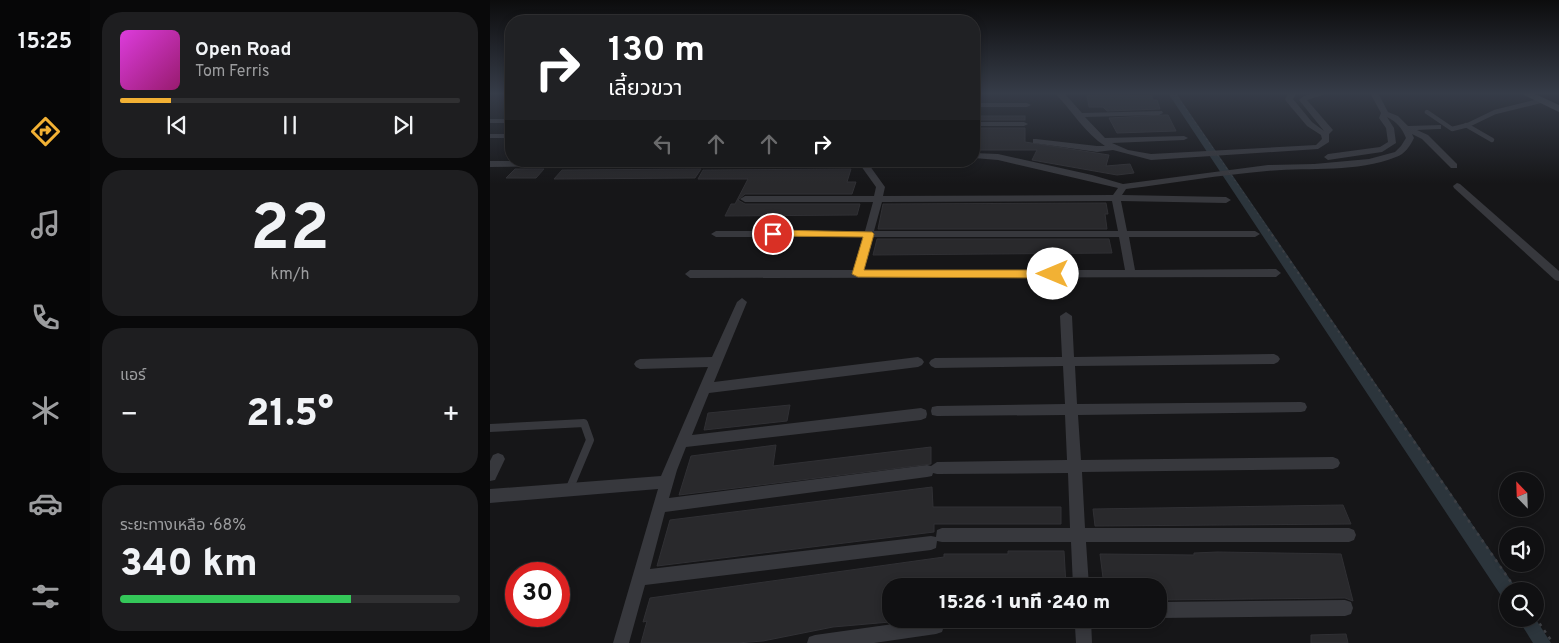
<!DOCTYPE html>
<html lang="th">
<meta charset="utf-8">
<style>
:root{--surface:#101012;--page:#1e1e20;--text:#f1f3f6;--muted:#9c9d9f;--line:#303032;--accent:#f2b134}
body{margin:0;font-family:Overpass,"Noto Sans Thai",sans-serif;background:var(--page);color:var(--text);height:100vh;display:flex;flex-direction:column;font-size:19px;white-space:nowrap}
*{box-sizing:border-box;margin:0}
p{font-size:16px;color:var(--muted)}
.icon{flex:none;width:28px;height:28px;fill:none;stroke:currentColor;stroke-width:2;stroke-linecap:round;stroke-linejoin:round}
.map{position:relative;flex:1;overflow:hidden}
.sheet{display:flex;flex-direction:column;gap:12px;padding:12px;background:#09090a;width:400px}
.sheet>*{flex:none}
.guide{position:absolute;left:15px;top:15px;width:475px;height:152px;border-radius:20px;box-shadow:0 2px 8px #0003,0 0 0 1px var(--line);background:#202124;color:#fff;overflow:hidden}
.needle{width:32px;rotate:337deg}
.fabs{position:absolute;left:1009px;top:472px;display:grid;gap:10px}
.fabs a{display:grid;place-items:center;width:45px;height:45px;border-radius:50%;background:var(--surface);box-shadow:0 2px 8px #0003,0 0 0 1px var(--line);font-size:25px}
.speed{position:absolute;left:15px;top:562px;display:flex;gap:10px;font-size:25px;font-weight:700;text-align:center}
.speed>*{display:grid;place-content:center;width:65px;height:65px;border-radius:50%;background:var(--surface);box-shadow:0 2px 8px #0003,0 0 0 1px var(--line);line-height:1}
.speed .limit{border:8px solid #d22;background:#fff;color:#111}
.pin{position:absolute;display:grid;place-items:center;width:42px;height:42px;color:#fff;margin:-21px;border:2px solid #fff;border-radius:50%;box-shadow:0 1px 5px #0007}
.me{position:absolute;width:55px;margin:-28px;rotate:270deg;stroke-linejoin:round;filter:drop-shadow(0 0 4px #0008)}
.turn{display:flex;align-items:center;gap:18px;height:105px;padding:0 20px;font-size:22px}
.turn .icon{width:65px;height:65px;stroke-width:2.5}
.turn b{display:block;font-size:35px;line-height:42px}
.lanes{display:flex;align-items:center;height:48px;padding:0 20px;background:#0003;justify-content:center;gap:25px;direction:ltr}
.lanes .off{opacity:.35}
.big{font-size:38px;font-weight:800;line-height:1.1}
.sheet .tile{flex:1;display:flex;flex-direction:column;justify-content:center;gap:8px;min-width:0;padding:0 18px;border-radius:20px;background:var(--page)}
.sheet .dial{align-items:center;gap:0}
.dial b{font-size:65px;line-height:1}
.song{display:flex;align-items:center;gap:15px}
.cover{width:60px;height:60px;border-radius:8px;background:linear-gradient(135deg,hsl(300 70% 55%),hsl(320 70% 35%))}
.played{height:5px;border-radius:2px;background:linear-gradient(90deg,var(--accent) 15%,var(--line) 15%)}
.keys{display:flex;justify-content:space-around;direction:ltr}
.heat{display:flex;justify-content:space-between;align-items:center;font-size:28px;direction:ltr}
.charge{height:8px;border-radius:4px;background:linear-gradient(90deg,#34c759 68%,var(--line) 0)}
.trip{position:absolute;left:392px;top:578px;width:285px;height:50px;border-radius:20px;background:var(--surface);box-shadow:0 2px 8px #0003,0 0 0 1px var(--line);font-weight:800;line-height:50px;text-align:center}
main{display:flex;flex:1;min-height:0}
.tabs{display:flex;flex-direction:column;width:90px;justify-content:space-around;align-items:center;background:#060607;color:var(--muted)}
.tabs .icon{width:35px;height:35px}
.tabs .active{color:var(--accent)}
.tabs b{font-size:22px;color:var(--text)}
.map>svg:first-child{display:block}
</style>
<main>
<nav class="tabs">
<b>15:25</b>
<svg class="icon active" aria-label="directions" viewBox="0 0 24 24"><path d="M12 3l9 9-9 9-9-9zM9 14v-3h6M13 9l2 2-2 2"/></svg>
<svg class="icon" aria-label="music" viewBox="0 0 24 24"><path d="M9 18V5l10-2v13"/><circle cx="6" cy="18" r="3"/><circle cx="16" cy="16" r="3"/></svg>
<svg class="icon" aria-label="phone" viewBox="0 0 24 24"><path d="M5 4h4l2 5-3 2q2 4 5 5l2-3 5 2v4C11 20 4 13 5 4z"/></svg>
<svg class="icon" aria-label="climate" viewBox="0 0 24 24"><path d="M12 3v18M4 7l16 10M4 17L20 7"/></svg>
<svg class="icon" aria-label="car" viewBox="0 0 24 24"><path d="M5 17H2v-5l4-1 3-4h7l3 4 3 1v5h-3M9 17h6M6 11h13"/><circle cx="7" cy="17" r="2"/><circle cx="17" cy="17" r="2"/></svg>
<svg class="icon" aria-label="filters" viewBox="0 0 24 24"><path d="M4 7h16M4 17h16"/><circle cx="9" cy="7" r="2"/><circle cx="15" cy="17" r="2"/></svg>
</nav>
<section class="sheet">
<div class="tile">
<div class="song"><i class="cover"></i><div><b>Open Road</b><p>Tom Ferris</p></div></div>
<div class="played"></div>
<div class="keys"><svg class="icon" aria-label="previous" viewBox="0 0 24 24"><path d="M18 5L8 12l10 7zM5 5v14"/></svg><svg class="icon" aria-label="pause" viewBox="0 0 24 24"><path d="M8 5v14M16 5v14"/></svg><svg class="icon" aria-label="next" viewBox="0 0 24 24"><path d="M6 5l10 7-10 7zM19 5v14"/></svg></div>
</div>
<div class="tile dial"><b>22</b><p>km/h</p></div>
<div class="tile"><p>แอร์</p>
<div class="heat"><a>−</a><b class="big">21.5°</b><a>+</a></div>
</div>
<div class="tile"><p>ระยะทางเหลือ · 68%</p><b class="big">340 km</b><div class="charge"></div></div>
</section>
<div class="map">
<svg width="1069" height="643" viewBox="0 0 1069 643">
<rect width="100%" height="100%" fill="#161618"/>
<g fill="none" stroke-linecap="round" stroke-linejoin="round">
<!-- canal -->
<g fill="#2c353c" fill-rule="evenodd">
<polygon points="678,93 686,93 1024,585 1026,591 1018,591 1018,599 1012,597"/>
<polygon points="1045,618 1061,643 1043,643 1028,619"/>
</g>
</g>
<!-- building -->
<g fill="#29292c" stroke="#303034">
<polygon points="661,93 663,100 667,100 670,109 617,111 613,107 599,107 597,95"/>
<polygon points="673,115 678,115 686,131 627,133 619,118"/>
<rect x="484" y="116" width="51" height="4"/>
<polygon points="484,128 535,128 535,142 619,155 616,166 640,164 644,173 627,175 542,160 547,150 484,150"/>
<polygon points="25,169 54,169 46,178 16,178"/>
<polygon points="211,169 205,178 64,179 72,170"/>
<polygon points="361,169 357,182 366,182 362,194 255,194 248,200 255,204 370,204 367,215 235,216 241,204 245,204 258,179 208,179 213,170"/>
<polygon points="616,203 618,214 615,214 617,229 388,229 393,204"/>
<polygon points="387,239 619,239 622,253 383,255"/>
<polygon points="300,405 297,421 214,430 218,413"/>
<polygon points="286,445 283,466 441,447 441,464 189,495 201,456"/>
<polygon points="442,487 443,507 571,507 571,524 444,524 444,532 167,566 180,520"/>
<polygon points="853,505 861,524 605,526 603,509"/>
<polygon points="518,551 574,551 576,586 457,586 458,579 401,586 400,622 343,627 273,641 247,643 151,643 157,621 153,622 160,598 454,557 454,554 518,554"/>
<polygon points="728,552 851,554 863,601 855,598 669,600 669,586 614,586 610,554 704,555 704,553"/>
<polygon points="856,634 858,643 821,643 821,635"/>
</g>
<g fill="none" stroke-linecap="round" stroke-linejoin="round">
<!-- path -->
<polyline stroke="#3d3f44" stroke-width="2.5" stroke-dasharray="3 5" stroke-linecap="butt" points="1045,617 1063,643"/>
<!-- lane-far1 -->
<g stroke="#37383d" stroke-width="4.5">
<polyline points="937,112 962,129 978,125 1005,112 1050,101"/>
<polyline points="976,125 1002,140"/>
</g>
<!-- lane -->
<polyline stroke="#37383d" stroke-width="8" points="0,428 94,423 100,440 79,490"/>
<!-- street -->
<g fill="#37383d" fill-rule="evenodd">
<path d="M565,93H574L592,113L672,111L673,113L669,115L595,117L615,138L694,136L698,138L694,140L622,143L638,150L661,154L826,145L832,139L831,135L817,126L796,101L795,99L799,93H807L803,99L822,122L834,131L809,100C816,92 829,93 839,93L817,100L843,130L839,134V142L828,149L661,160L623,150L607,152L543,143V139H546L607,146H615C596,134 581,110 565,93Z"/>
<path d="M880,93H888L898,112L908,116L918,126L951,125V129H948L927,130L938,135L967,164V168H961L932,139L922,134L924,138C920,146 915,154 906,157C866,173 819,167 777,171C730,175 683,183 636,189L632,195L736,197L741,200L736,203L631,201L637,231H765L770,234L765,237H639L645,270L786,269L791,273L786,277L200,278L195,274L200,270H364L373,237H226L221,234L226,231H375L383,202H255L250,199L255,196H384L386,187L371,166L354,161L377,162L395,187L393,196L623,195L628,188L508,160L484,158V153L508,154L602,175L633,184L778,165L824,164L879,159L905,152L911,146L916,138C912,128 907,122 897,117L904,128L906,143L892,152L838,160L834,157L838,154L890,147L898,142L896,128L889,118L891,113ZM622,201L628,231H384L392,202ZM383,237H629L635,270H374Z"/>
<polygon points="484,103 537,103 541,105 537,107 484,107"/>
<rect x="0" y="119" width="21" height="4"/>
<polygon points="484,122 534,122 538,124 534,126 484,126"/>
<rect x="0" y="134" width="21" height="4"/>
<polygon points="0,161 230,161 226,164 0,167"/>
<polygon points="967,183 970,184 1069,271 1069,281 1065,280 964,188 963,186"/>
<path d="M252,298L257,302L224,382L428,357L432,359L434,362L432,365L428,367L219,393L202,435L431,408L436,410L437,414L436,418L431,420L196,447L187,470L179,498L437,465L441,466L447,462L577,460L575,415L447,416L442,415L441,411L442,407L447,406L575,404L573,366L445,368L441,366L439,363L441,360L445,358L572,357L570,316L576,312L582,316L584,357L784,354L788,356L790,359L788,362L784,364L585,366L587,404L811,402L815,403L817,407L815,411L811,412L588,415L591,460L843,457L848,459L850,463L848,467L843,469L592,472L595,528H859L864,530L866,535L864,540L859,542H596L599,586H583L581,542H452L447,541L446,548L441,550L155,585L139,643H123L168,489L0,503V489L171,476L218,367L150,369L146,367L144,364L146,361L150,359L222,357L247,302ZM443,473L447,474L578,473L580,528H452L447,530L446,537L441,536L160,569L175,512L437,477L442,476Z"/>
<polygon points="8,453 13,455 15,459 5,480 0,481 0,461 3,455"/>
<polygon points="855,600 861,602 863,608 861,614 855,616 669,618 669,602"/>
<polygon points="439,619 452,620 454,626 452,632 446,634 384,643 317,643 319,637 325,635"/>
<polygon points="557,619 601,619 602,643 586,643 585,627 565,627 559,625"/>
</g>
<!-- secondary -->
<polygon fill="#45474d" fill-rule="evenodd" points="1030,93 1043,93 1069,105 1069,112"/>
<!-- path-bridge-far2 -->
<polyline stroke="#3d3f44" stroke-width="1" stroke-dasharray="2 3" stroke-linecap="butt" points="685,93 779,230"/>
<!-- path-bridge-far1 -->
<polyline stroke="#3d3f44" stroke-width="2" stroke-dasharray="2.5 4" stroke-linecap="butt" points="778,229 902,409"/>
<!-- path-bridge -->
<polyline stroke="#3d3f44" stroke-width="2.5" stroke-dasharray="3 5" stroke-linecap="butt" points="901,408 1027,591"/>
</g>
<!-- sky -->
<linearGradient id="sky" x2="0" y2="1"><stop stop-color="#0c0c0d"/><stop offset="0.51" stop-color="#363c48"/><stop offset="1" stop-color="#363c48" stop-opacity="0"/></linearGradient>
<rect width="1069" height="183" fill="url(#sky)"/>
<!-- route -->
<polygon fill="#f2b134" stroke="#9d7322" points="283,230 382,232 384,234 374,270 563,270 568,274 563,278 368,277 362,274 373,237 280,236 280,231"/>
</svg>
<div class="fabs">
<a><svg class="needle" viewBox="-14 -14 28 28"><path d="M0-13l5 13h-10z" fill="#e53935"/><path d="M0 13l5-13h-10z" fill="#9c9d9f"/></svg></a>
<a><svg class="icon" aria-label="sound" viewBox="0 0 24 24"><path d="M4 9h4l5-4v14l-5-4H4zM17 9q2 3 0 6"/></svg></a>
<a><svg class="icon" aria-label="search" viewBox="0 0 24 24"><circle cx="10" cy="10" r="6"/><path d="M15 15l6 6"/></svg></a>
</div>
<div class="speed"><div class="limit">30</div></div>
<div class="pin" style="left:283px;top:234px;background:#d93025"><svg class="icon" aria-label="arrive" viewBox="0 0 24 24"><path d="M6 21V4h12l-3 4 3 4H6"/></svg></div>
<svg class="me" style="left:563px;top:274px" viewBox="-20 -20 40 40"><circle r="19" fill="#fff"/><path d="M0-13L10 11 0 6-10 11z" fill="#f2b134"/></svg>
<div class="trip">15:26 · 1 นาที · 240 m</div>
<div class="guide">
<div class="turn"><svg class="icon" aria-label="right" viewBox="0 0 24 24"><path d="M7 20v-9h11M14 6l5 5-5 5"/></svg><div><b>130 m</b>เลี้ยวขวา</div></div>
<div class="lanes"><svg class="icon off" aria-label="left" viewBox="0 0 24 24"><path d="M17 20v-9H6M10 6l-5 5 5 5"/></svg><svg class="icon off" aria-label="ahead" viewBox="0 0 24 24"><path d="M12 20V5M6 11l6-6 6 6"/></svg><svg class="icon off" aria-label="ahead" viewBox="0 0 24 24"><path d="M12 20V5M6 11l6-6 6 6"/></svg><svg class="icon" aria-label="right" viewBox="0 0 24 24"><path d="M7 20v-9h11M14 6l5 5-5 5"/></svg></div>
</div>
</div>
</main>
